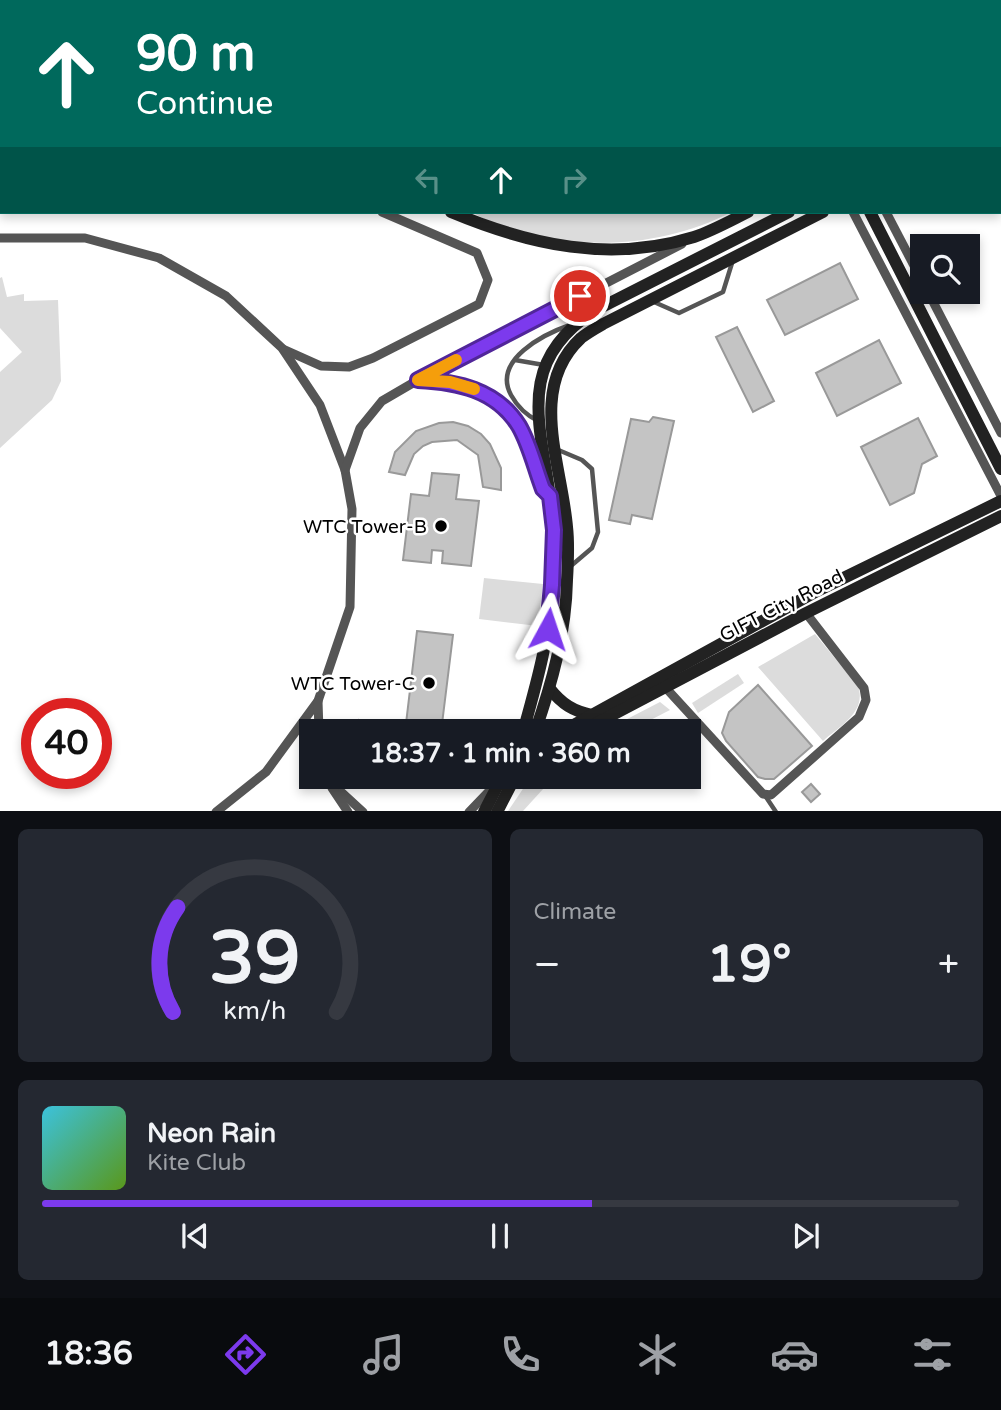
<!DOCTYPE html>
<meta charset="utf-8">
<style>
:root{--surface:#171b24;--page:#242831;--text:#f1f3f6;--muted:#9ea1a6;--line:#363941;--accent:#7c3aed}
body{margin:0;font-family:"Varela Round",sans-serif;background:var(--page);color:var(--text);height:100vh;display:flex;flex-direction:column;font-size:26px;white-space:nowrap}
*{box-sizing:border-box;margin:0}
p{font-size:23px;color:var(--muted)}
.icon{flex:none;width:38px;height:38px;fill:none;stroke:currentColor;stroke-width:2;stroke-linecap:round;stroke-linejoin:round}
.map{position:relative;height:811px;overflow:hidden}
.drawer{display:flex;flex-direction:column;gap:18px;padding:18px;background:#0d0f14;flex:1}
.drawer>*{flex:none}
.banner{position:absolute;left:0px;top:0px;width:1001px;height:214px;box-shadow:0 4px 10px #0003;background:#00695c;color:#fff;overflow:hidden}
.fabs{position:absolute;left:910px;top:234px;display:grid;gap:14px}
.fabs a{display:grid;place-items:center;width:70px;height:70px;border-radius:0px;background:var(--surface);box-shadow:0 4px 10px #0003;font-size:35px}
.speed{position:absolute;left:21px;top:698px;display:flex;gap:14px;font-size:35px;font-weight:700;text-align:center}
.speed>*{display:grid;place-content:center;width:91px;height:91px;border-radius:50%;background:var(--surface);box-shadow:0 4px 10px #0003;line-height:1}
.speed .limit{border:10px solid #d22;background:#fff;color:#111}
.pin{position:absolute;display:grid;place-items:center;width:60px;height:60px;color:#fff;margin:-30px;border:4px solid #fff;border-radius:50%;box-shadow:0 2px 7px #0007}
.me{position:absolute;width:77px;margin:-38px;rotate:5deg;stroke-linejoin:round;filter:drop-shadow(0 0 5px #0008)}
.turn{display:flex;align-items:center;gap:24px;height:147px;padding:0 21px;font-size:32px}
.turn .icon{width:91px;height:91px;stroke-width:2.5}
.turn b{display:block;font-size:49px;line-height:60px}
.lanes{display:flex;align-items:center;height:66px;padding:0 21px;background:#0003;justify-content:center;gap:35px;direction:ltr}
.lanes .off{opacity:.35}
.big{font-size:52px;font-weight:700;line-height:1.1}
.drawer .tile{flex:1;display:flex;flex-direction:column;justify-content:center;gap:10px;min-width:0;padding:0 24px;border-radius:10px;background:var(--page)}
.drawer .dial{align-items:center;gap:0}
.dial svg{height:182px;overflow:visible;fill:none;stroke:var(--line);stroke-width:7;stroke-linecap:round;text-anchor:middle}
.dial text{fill:var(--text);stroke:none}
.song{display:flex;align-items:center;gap:21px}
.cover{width:84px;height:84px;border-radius:10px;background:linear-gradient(135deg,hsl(190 70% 55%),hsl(90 70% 35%))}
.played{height:7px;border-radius:4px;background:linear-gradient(90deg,var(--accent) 60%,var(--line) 60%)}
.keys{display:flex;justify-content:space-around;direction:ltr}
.heat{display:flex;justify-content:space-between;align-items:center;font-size:38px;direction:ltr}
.drawer .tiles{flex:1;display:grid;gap:18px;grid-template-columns:1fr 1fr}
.tile:last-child{grid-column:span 2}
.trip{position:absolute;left:299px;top:719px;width:402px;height:70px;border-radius:0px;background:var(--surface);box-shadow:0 4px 10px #0003;font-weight:700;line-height:70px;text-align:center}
.dock{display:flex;height:112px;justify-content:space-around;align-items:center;background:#090b0e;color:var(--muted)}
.dock .icon{width:49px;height:49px}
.dock .on{color:var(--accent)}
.dock b{font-size:32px;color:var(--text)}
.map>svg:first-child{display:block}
</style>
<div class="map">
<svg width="1001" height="812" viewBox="0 0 1001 812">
<rect width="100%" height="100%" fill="#fff"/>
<!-- green -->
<g fill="#dcdcdc">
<path d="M471,212H732C662,247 586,251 510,230C497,227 484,218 471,212Z"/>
<polygon points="2,277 7,297 24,294 24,301 58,300 61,381 52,400 0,448 0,372 22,352 0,328 0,278"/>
<polygon points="484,578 543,584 538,626 479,619"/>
<path d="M815,634L858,686C867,712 840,726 823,741L758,667Z"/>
<polygon points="738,674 744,683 698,713 692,703"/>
<polygon points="660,702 670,710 629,731 604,731"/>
<polygon points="531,777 554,777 523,811 508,811"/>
</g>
<!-- building -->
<g fill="#c4c4c4" stroke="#999" stroke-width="2">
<polygon points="840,263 858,299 785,335 767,300"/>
<polygon points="737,327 774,401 753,412 716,337"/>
<polygon points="879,340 901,383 837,416 816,373"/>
<polygon points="653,417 674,421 652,519 632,515 630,524 609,520 631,419 649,422"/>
<polygon points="918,418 937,456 922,464 914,493 890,505 861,447"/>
<polygon points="453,422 468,426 481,434 490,444 501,468 501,490 483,487 478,455 457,440 432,442 423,446 414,454 405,475 389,472 395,452 416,431 439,423"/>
<polygon points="432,473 459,475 456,499 479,501 471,566 442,563 443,551 432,550 431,563 403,560 411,494 429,496"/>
<polygon points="417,631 453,635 441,732 405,732"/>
<polygon points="758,685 812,746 774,779 765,779 758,777 726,741 722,733 729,712"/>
<polygon points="359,720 378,723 379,732 359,732"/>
<polygon points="383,777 445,777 424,785 410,786 395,784"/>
<polygon points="811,784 820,794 811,802 802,792"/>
</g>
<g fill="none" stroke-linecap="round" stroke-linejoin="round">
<!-- lane -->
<g stroke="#555" stroke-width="4.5">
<polyline points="654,302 679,313 723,292 732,263"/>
<polyline points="515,360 544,365"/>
<path d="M538,421C526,415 517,406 511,395C492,360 544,334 570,325"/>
<polyline points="556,449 582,460 592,469 598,532 592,548 572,565"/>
<polyline points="764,794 776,812"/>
</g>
<!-- street -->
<g stroke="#555" stroke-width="9">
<polyline points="227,2 228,0"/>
<polyline points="335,2 336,0"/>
<polyline points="352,2 352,0"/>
<polyline points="0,49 2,50"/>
<polyline points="853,212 1001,496"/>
<polyline points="886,212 922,281"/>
<polyline points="0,238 85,238 159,258 226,296 282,348 320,405 345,470 352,509 350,607 318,701 266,772 216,812"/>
<polyline points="928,292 1001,433"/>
<polyline points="283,349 321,366 349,367 373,358 479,304 488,280 477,253 382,212"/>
<polyline points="345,470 360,428 382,401 418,380 682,244"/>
<polyline points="665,687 763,794 771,795 859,717 866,700 864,688 806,613"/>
<polyline points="318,701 319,732"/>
<polyline points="326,778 363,812"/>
<polyline points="332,788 348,812"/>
<polyline points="469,812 493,787"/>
</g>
<!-- secondary -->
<g stroke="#222" stroke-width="12">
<polyline points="71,0 75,2"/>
<polyline points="173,0 177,2"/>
<polyline points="213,0 217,2"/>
<polyline points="948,2 951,0"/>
<polyline points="977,2 981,0"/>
<polyline points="999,15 1001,14"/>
<polyline points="0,16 2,17"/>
<polyline points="999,37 1001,36"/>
<polyline points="999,83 1001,82"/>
<polyline points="999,105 1001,104"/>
<polyline points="999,120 1001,119"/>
<path d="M451,212C530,245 610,263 694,237C712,231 730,221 748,212"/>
<polyline points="870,212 1001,469"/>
<path d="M418,380C457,382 496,389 519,426C530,444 535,468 542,488"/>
<path d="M550,689C562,704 573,711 592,715"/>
<path d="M523,732C537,682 551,633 552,581C553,552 554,525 550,496C539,420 517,361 594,311L789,212"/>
<path d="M535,732C552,683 566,633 567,580C568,563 569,544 567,527C562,465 527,388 581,338C587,333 596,328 603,324L823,212"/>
<polyline points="561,732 817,591 1001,501"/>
<polyline points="580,732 806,613 1001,516"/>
<polyline points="484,812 502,777"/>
<polyline points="497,812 515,777"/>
</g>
</g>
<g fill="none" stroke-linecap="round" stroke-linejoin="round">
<defs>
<path id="route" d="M548,629L552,585L554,530L550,496L543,489C535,468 530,445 519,426C496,389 457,382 418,380L580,296"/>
</defs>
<!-- route casing -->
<use href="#route" stroke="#51269a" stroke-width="18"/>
<!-- route -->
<use href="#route" stroke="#7c3aed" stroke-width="12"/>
<!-- slow -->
<polyline stroke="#f59e0b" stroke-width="12" points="456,360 418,380 450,382 474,389"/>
</g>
<!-- markers -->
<g fill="#000" stroke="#fff" stroke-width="2.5">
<circle cx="441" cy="526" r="7"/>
<circle cx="429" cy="683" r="7"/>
</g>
<g text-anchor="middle" stroke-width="5" stroke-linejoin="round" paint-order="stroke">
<!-- poi labels -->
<g font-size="19" fill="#000" stroke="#fff" text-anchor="end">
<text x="427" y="533">WTC Tower-B</text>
<text x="415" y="690">WTC Tower-C</text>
</g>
<!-- street labels -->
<g font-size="19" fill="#000" stroke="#fff">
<text transform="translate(781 605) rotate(-27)" y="7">GIFT City Road</text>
</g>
</g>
</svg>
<div class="fabs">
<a><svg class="icon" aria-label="search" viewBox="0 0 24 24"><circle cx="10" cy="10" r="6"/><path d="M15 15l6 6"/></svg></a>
</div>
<div class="speed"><div class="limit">40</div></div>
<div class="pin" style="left:580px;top:296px;background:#d93025"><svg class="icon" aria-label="arrive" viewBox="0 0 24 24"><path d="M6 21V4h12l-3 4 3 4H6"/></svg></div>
<svg class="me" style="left:548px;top:629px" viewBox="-20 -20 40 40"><path d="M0-17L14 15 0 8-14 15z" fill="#7c3aed" stroke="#fff" stroke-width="4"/></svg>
<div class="trip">18:37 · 1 min · 360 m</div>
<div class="banner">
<div class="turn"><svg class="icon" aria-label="ahead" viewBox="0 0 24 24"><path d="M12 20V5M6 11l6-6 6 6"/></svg><div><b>90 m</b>Continue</div></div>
<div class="lanes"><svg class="icon off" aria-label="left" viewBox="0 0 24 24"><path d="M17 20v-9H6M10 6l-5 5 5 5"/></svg><svg class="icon" aria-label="ahead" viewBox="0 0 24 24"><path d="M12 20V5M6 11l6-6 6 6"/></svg><svg class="icon off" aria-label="right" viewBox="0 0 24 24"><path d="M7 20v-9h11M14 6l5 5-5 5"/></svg></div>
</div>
</div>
<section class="drawer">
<div class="tiles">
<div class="tile dial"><svg viewBox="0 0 100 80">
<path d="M14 69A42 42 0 1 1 86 69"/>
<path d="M14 69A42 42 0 0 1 16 23" stroke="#7c3aed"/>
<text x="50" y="56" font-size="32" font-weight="700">39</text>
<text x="50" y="72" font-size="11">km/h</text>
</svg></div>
<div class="tile"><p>Climate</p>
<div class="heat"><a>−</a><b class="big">19°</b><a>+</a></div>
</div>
<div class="tile">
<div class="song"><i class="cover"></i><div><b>Neon Rain</b><p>Kite Club</p></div></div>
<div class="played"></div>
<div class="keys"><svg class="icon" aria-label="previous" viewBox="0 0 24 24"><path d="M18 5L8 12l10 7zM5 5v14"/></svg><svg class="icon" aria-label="pause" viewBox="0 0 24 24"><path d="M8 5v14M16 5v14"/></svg><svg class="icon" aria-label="next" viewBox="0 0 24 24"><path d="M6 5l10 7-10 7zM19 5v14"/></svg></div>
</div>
</div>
</section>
<nav class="dock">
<b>18:36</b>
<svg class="icon on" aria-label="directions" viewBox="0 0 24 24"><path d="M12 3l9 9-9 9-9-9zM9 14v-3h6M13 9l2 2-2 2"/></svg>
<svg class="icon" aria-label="music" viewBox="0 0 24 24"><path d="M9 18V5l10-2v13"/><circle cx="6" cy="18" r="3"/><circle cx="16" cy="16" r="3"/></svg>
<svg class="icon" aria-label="phone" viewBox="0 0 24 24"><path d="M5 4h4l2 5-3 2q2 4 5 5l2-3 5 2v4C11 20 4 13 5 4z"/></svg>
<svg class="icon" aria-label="climate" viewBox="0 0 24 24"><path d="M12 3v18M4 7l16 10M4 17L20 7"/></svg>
<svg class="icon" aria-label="car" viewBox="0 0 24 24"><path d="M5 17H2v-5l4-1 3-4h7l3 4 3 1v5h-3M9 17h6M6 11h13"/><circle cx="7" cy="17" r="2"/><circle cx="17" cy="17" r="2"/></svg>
<svg class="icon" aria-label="filters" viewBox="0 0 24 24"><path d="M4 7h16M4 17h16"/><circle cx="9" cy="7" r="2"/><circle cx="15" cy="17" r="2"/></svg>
</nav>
